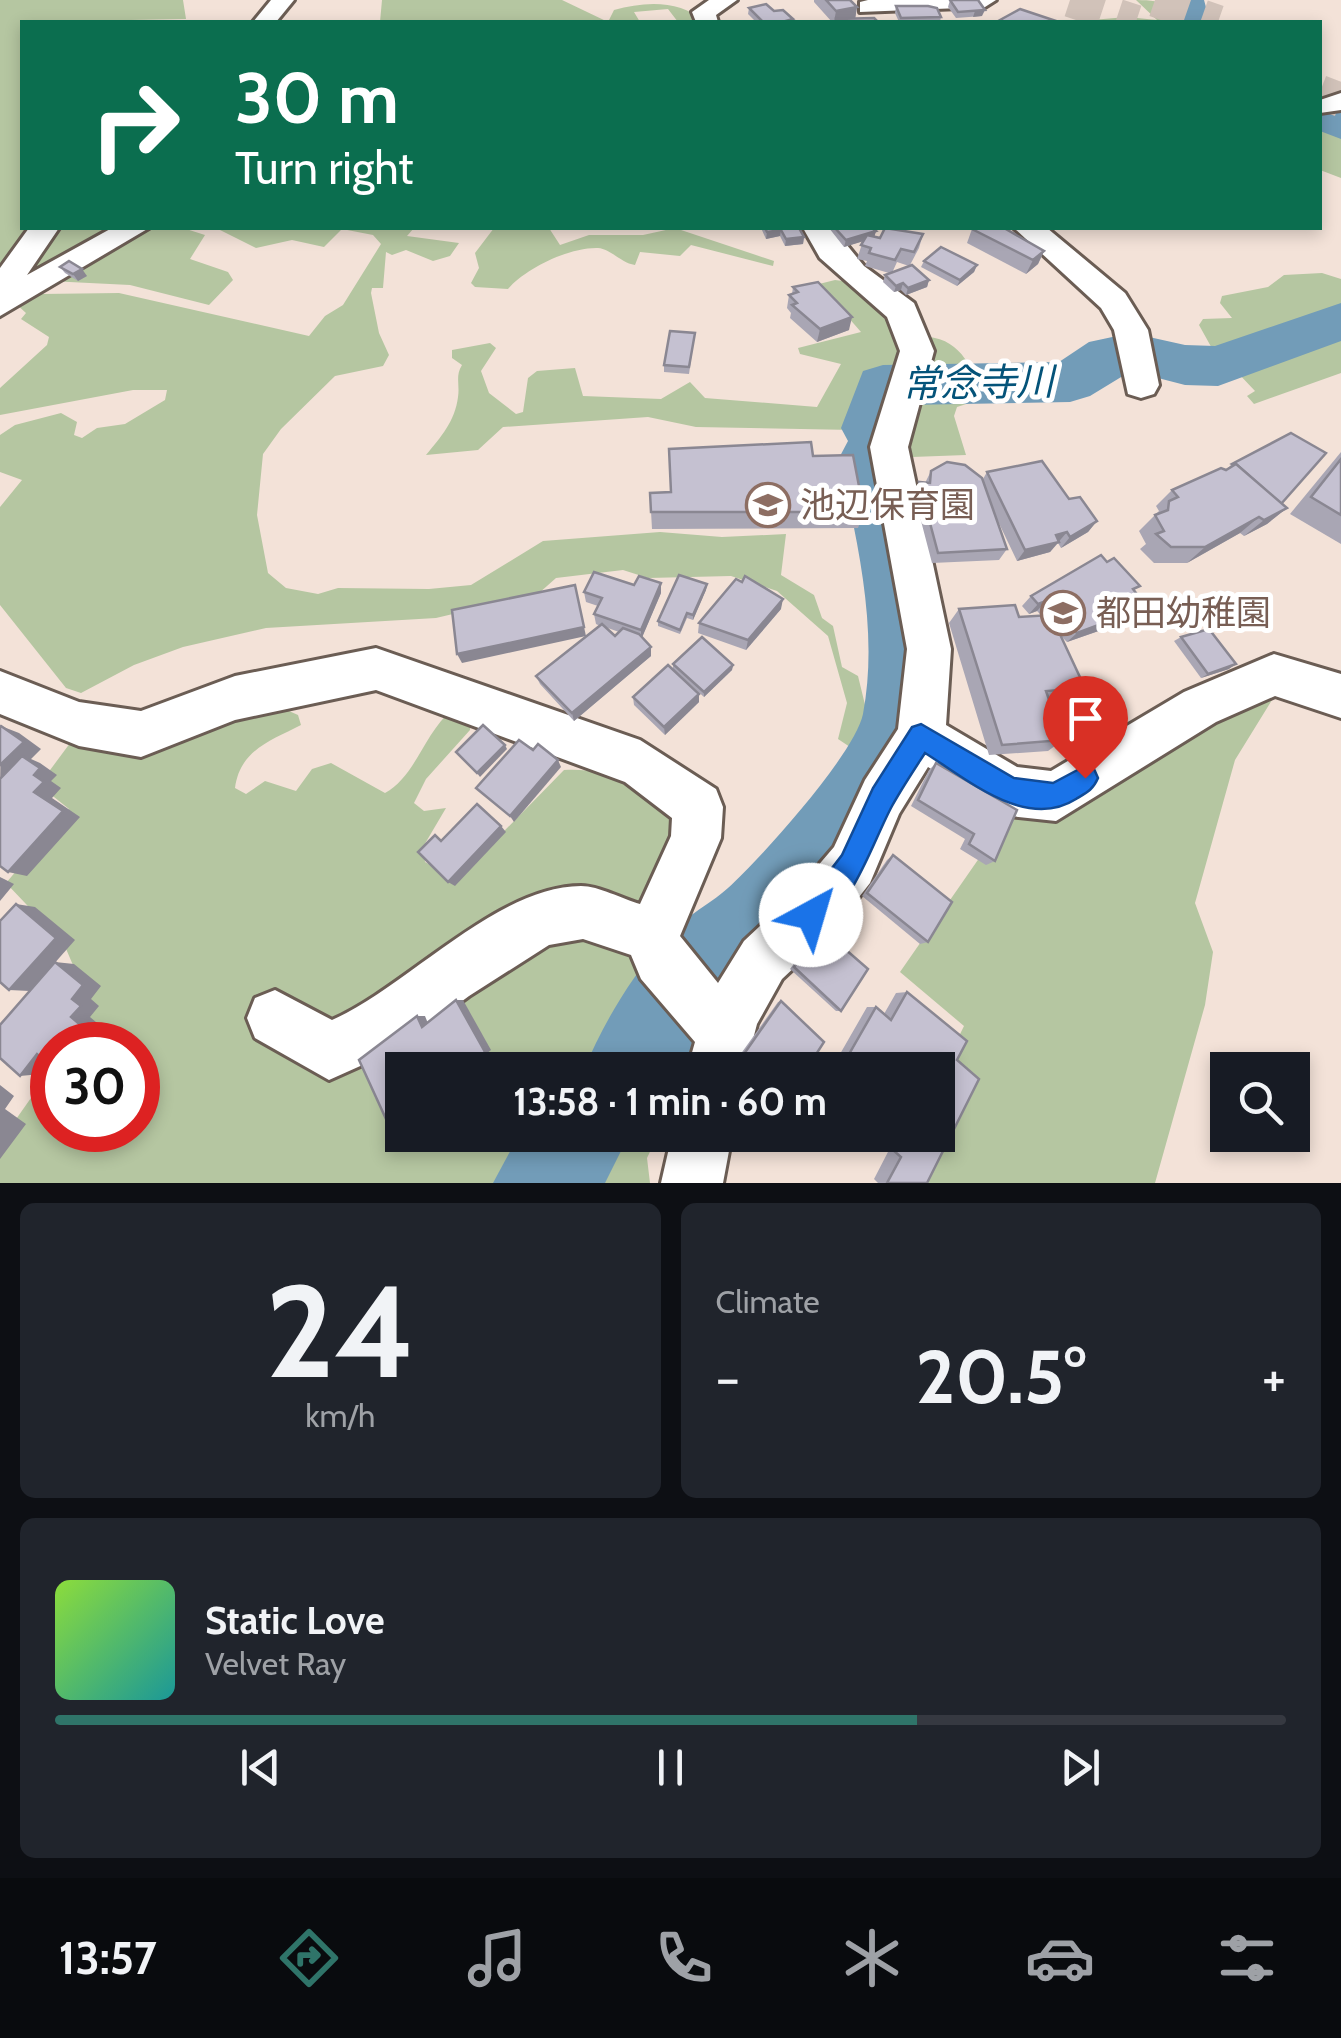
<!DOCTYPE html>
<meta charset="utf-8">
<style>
:root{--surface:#171b24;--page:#20242c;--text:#f1f3f6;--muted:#9ea1a6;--line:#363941;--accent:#2f7469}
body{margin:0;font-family:Cabin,"Noto Sans JP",sans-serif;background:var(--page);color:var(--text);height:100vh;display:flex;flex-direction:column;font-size:38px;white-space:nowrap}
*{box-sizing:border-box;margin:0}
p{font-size:32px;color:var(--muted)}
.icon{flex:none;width:55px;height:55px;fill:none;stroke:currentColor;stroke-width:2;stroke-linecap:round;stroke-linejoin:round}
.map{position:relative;height:1183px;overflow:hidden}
.drawer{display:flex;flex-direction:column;gap:20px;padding:20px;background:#0d0f14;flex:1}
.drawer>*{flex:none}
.top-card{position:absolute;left:20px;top:20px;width:1302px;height:210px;border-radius:0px;box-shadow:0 5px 15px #0003;background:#0b6e4f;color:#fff;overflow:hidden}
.controls{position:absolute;left:1210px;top:1052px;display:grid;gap:20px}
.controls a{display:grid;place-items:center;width:100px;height:100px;border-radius:0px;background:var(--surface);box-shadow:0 5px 15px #0003;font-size:50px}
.speed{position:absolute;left:30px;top:1022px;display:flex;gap:20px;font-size:50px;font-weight:700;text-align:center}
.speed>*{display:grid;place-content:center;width:130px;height:130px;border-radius:50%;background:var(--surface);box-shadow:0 5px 15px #0003;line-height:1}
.speed .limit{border:15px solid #d22;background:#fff;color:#111}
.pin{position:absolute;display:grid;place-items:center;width:85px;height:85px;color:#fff;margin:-102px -42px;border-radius:50% 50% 50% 0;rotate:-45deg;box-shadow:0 0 10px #0007}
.pin .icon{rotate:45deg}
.me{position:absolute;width:110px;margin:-55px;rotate:39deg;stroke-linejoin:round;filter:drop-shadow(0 0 8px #0008)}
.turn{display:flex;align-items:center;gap:35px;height:210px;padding:0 50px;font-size:45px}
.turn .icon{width:130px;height:130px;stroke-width:2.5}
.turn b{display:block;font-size:70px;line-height:85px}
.big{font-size:75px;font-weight:800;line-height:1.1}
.drawer .card{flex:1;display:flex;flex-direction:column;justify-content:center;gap:15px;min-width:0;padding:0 35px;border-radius:15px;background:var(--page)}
.drawer .dial{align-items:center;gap:0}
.dial b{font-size:130px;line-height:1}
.song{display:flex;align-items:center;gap:30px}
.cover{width:120px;height:120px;border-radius:15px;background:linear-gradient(135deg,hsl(90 70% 55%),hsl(180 70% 35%))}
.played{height:10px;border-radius:5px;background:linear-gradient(90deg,var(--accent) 70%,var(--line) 70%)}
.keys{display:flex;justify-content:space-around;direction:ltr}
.heat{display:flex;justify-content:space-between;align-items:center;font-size:55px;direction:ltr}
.drawer .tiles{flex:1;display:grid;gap:20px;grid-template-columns:1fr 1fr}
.card:last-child{grid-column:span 2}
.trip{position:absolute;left:385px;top:1052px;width:570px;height:100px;border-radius:0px;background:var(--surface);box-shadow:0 5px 15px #0003;font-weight:800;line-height:100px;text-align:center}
.dock{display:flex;height:160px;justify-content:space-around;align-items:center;background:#090b0e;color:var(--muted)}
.dock .icon{width:70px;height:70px}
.dock .on{color:var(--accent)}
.dock b{font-size:45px;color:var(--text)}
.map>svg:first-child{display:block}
</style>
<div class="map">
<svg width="1341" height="1183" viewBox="0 0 1341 1183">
<rect width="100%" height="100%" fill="#f3e2d8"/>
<!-- green -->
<g fill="#b5c6a1">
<polygon points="0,0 183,0 186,19 22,22 22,228 30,228 0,270"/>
<path d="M382,0H562L608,22L614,10C646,1 681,0 704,22H678L668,9L634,12L640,22H380Z"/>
<path d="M1128,0C1153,0 1177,0 1186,22H1068L1127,17L1157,20L1136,0Z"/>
<polygon points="1333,114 1341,119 1341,178 1320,170 1320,116"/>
<polygon points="56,228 124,228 33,281 16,275"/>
<polygon points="138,228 183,228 205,235 190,259 228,272 233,280 209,305 130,285 49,281"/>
<polygon points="216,228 414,228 407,236 459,243 450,256 433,261 406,250 392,255 386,252 383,288 372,288 371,293 379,333 389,355 383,366 335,376 281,429 263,454 257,515 268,573 286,588 318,594 338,588 429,589 471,585 543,541 660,532 722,537 786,534 781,575 814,595 822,618 833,626 842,667 858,676 867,713 886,724 865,757 838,739 847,703 828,636 777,591 731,576 648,578 623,570 556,578 538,594 436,618 266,628 183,647 134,665 81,693 66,688 0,605 0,507 22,480 0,472 0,435 15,425 61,413 77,422 74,435 82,438 97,428 125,424 165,400 167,390 133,390 0,415 0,388 47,345 49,337 21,319 26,313 15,303 41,294 119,293 309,336 325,316 343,305 381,244 373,235 342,229 324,247 292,240 256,248"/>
<path d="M494,228H549L560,245L589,235H643L675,228L774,261L773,266L691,245L680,256L640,252L635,265C621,263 611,249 598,248C570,247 526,268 508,289L475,287L471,283L479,268L475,253Z"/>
<polygon points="1322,273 1341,279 1341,373 1254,404 1247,396 1255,391 1237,372 1205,371 1202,359 1214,352 1199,325 1203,319 1232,318 1220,303 1222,296 1268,287 1284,275"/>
<path d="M835,280C867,283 885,310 900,336C958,333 961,351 988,397L957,407L954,416L966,455L912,457L906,431L696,427L648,417L503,427L478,450L426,455C441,437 455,421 458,397C460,385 455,376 462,365L452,358V350L490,343L496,348L481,371L489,393L516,414L523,412L528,378L537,371L575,368L583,396L661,399L690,382L705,398L817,407L841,364L800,354L798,348L861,332L819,284Z"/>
<polygon points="1264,686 1275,695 1235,760 1195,903 1213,952 1205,1005 1155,1183 885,1183 938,1135 938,1079 964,1026 900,972 1037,775"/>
<path d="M280,707L298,715L301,725C270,741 240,750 235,788L246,794L265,781L296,791L312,769L331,763L385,793C416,776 424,733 452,710L471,720L470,730L426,779L414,803L424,811L446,808L423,847L425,862L441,871L467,869L564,770C600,767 646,783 676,803L665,919L695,924L746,918L845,822L852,824L693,1070H402V1135H658L647,1158L650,1183H0V1142L52,1068V1130H138V1045H69L81,984L64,944L6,883L69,809L39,785L79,731Z"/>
</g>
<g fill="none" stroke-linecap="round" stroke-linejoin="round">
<!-- river -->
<g fill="#729cb8" fill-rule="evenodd">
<polygon points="1159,0 1204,0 1210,22 1173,22 1171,11"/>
<polygon points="1320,100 1341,108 1341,139 1320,131"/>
<path d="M1341,303V341L1218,386L1185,385L1131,371L1090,396L1070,402L906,405L891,443L925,549L938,656L936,726L888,826L789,947L726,1000L683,1070H584C602,1025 631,978 663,940C680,919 708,906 728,888C760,859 855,754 863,714C879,630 857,540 839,458L848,441L841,428L863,371L883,365L1059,362L1089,342L1131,333L1185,345L1215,346Z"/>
<polygon points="519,1135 629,1135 605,1183 493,1183"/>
</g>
<!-- highway-tunnel -->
<g stroke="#d1c2b9" stroke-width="34" stroke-dasharray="34 16" stroke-linecap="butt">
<polyline points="1070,0 1136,22"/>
<polyline points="1155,0 1218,22"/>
<polyline points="1320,92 1341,100"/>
</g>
<defs>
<g id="minor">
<polygon points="271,0 294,0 276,22 253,22"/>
<polygon points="709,0 737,0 716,15 718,22 696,22 692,12"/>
<polygon points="868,0 996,0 985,7 860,12 860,2"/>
<polygon points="1341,93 1341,110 1320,113 1320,100"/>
<polygon points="29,228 59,228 27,275 112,228 149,228 0,316 0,268"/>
<path d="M803,228H833L864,266L914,303L934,351L908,447L951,649L946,725L1017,767L1051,771L1184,692L1274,654L1341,674V718L1275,696L1216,722L1056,821L1010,816L993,808L928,767L899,814L870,883L830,934L782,979L757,1024L745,1070H687L695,1042L641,979L631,955L583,939L549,945L469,996L396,1050L329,1080L255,1038L247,1018L255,998L275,990L332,1020C407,987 497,886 581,886C599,886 622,899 640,904L671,836L672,818L625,782L376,690L235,720L141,757L79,746L0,714V671L79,702L141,711L235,676L376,648L640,740L716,789L723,807L721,838L680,936L718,983L744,941L792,896L834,847L865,780L898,729L907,649L870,447L900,351L887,317L820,258Z"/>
<polygon points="1014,228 1047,228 1125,293 1148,330 1159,385 1154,394 1141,398 1128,394 1114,330 1101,308"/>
<polygon points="672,1135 732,1135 723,1183 661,1183"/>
</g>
</defs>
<!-- minor casing -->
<use href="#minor" stroke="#6b5d54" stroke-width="6"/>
<!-- minor -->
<use href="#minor" fill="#fff" fill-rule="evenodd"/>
</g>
<!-- wall -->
<g fill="#a9a6b4" fill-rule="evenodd">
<polygon points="814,0 850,0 857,7 855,18 878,22 832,22 814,2"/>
<polygon points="950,0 978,0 982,16 956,18 948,7"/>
<polygon points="896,6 941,17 940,22 899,22 895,13"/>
<polygon points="749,8 774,11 792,22 756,22 748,14"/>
<polygon points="761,228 799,228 804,237 803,244 785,246 780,236 766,239"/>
<path d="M829,228H872L876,231L874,237L880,238L923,234L919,248L910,265L929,280L927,287L906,295L901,290L894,292L883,282L885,275L889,273L865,266L867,261L857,259L863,241L844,247ZM897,262L909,266L892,273Z"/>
<polygon points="972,229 1044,251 1038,264 1026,274 967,243"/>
<polygon points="924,261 977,265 974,272 957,286 921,267"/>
<polygon points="60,267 87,276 78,281 65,273"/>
<polygon points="793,287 849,330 817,342 790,318 791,313 787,308 789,295 792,294"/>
<polygon points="694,339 689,374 664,372 664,365"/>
<polygon points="1341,452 1341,544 1290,514"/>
<polygon points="813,456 864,512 858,528 652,529 650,493 670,492"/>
<polygon points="1232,464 1287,508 1267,524 1244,536 1240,533 1187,563 1154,563 1140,549 1146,544 1139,531 1159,511 1156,506 1172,490 1226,470"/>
<polygon points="931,471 983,479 987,472 1069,499 1097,521 1088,532 1061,548 1058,543 1050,552 1017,561 995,515 1007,549 999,560 932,563 914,494 919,482 925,483"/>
<path d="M661,583V593L642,637L651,656L574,721L540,684L536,676L600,626L596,624L594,614L598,606L586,602L584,592ZM605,627L619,632L615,636Z"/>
<polygon points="707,584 706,590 693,620 687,618 680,634 658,626 658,621"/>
<polygon points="1134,591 1142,601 1110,627 1067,642 1060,635 1085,688 1070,700 1049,702 1063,740 1048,751 989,755 949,623 959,609 1019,617 1042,616 1037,611 1029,614 1022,606 1031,596"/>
<polygon points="781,609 746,650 698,633 699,623"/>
<polygon points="1181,637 1229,669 1201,678 1174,641"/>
<polygon points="673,664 733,665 732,670 704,697 673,669"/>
<polygon points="699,694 699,702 665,735 634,705 633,697"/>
<polygon points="936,763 995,861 986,865 960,849 965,839 911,806 929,770"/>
<polygon points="893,855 928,942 920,944 862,896 887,860"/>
<polygon points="822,929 841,1011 836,1011 790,969 817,932"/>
<polygon points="907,992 957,1060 927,1183 878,1183 874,1179 889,1150 873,1135 938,1135 938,1070 846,1070 836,1061 867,1007 876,1007 884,1014 896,993"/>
<polygon points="781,1001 743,1070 735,1062 778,1002"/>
</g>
<!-- shaded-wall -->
<g fill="#8a8792">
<polygon points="857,7 855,20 837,19 837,22 834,22 836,11"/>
<polygon points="985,10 982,16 973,17 975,11"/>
<polygon points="781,230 780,236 766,239 767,232"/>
<polygon points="876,231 874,238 844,247 846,240"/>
<polygon points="804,237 803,244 785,246 786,239"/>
<polygon points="1044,251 1038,264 1026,274 1033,260"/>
<polygon points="977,265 974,272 957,286 960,280"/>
<polygon points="82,269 87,276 78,281 73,274"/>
<polygon points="929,280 927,287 906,295 908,288"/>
<polygon points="903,283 901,290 894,292 896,286"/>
<polygon points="852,317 849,330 817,342 820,329"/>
<polygon points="1287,508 1267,524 1244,536 1264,520"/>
<polygon points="1259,517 1240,533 1187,563 1205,547"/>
<polygon points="1097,521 1088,532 1061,548 1070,537"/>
<polygon points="1067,532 1050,552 1017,561 1025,550 1056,535"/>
<polygon points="661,583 661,593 641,640 641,630"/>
<polygon points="707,584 706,590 693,620 693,615"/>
<polygon points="783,599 781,609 746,650 748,640"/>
<polygon points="1046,601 1037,611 1029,614 1038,604"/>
<polygon points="1142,601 1110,627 1067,642 1077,633"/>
<polygon points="584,627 586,636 462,663 457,654"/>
<polygon points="651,647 651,656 574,721 572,713"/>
<polygon points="1236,664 1229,669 1201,678 1208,674"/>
<polygon points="733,665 732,670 704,697 704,692"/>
<polygon points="699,694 699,702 665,735 664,727"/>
<polygon points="1,726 19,733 41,749 31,759 40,763 57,775 51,781 61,788 52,798 80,817 27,876 8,872 0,791"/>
<polygon points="505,745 507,749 480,777 477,773"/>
<polygon points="558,760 561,767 514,822 510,816"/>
<polygon points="501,826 506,832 455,886 448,882"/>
<polygon points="0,877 14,884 0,901"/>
<polygon points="16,904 35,907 75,940 30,991 9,990"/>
<polygon points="55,962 74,964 101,986 91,999 99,1006 90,1017 103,1028 89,1045 70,1045 72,999"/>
<polygon points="456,1000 463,1000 491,1050 466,1070 462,1070"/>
<polygon points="417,1016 425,1016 429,1026 422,1027"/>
<polygon points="37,1054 52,1059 41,1074 20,1076"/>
<polygon points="0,1085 14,1096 5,1109 26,1124 0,1159"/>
<polygon points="402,1106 402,1110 395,1115 386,1119"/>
</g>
<!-- building -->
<g fill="#c5c1d1" stroke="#8a8792" stroke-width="2.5">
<polygon points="826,0 850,0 857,7 836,11"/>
<polygon points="950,0 978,0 985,10 958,12"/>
<polygon points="766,4 774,11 783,10 793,19 782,22 763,22 749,8"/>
<polygon points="896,6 928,6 937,8 941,17 901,18"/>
<polygon points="1020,9 1059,22 1005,22 1000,20"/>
<polygon points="874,18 878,22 840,22 837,19"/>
<polygon points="765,228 799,228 804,237 786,239 781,230 767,232"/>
<polygon points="835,228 872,228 876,231 846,240"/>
<polygon points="885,228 923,234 914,252 901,249 895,260 869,253 871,248 861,245 867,235 880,238"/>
<polygon points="975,228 1004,228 1044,251 1033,260 972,229"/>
<polygon points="941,247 977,265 960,280 924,261"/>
<polygon points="69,261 82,269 73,274 60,267"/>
<polygon points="912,265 929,280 908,288 903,283 896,286 885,275"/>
<polygon points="818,282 852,317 820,329 792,305 797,303 789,295 798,292 793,287"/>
<polygon points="670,331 695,333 689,367 664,365"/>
<polygon points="1291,433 1326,453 1281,504 1236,464 1234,465 1232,464"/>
<polygon points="811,442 813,456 853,455 864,512 651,512 650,493 671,492 669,449"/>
<polygon points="1341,459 1341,515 1311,497"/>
<polygon points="1042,461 1069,499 1080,497 1097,521 1070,537 1067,532 1056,535 1059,542 1025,550 987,472"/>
<polygon points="947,462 965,465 982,478 1007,549 938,553 919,482 930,483 931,471"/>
<polygon points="1236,464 1287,508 1264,520 1259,517 1205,547 1171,547 1156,534 1164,531 1155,515 1168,510 1169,501 1178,497 1172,490 1221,468 1226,470"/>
<polygon points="1101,555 1107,562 1114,558 1140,586 1133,589 1142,601 1120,617 1077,633 1046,601 1038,604 1031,596"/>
<polygon points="594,572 634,585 639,576 661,583 641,630 594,614 602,598 584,592"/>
<polygon points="679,575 707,584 693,615 687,613 680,630 658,621"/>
<polygon points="745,576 783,599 748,640 699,623 736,579 742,582"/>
<polygon points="575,585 584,627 457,654 452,610"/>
<polygon points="1015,605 1019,617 1051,615 1085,688 1046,691 1063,740 1002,745 959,609"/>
<polygon points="602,624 615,636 623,628 639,634 651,647 572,713 536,676"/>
<polygon points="1209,629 1236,664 1208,674 1181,637"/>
<polygon points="702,637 733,665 704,692 673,664"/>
<polygon points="668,665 699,694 664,727 633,697"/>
<polygon points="483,725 505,745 477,773 456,752"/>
<polygon points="1,726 24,742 0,765 0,727"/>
<polygon points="519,740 533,750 538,744 558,760 510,816 476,788"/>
<polygon points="22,756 40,768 34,775 44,782 34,792 63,811 8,872 0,866 0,779"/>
<polygon points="936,763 1017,810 995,861 969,844 974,834 918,800"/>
<polygon points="477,804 501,826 448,882 418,852 435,835 441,841"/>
<polygon points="893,855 952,902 928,942 867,893"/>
<polygon points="16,904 56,938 9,990 0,982 0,921"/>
<polygon points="822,929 868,969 841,1011 794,967"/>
<polygon points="55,962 83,985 72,999 81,1006 71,1017 84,1028 70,1045 52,1045 52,1067 37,1054 20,1076 0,1058 0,1025"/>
<polygon points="907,992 967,1041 957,1060 979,1079 927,1183 887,1183 901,1157 876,1135 938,1135 938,1070 852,1070 844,1063 876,1007 891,1020"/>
<polygon points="456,1000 485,1052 462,1070 402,1070 402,1106 386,1119 359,1060 417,1016 422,1027"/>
<polygon points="781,1001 824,1042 806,1070 743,1070 737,1064"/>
</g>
<!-- route -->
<path fill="#1a73e8" stroke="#114b97" stroke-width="2.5" d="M921,724L1014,778L1053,783L1085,766L1094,769L1098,778C1093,790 1086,793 1076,799C1026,831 967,779 925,753C914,770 902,788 892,806C872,843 852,912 811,929L801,925L796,915L842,855L873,788L912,727Z"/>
<!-- icons -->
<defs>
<symbol id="school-ring" viewBox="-11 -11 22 22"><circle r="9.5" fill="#fff" stroke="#8d6e63" stroke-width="1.5"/><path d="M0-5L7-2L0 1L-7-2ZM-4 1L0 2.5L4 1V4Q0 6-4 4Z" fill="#8d6e63"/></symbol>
</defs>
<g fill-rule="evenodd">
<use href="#school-ring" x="743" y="480" width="50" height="50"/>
<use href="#school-ring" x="1038" y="588" width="50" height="50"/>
</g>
<g text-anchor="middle" stroke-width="10" stroke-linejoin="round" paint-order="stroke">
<!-- education labels -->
<g font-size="35" fill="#785e54" stroke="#fff" text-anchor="start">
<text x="800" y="517">池辺保育園</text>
<text x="1096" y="625">都田幼稚園</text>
</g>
<!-- water labels -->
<g font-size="38" font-style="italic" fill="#045379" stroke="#fff">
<text transform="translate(978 383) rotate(-1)" y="13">常念寺川</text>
</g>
</g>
</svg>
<div class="controls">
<a><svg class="icon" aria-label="search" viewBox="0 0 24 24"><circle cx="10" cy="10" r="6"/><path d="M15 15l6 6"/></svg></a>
</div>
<div class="speed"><div class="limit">30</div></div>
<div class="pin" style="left:1085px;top:778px;background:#d93025"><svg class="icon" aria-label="arrive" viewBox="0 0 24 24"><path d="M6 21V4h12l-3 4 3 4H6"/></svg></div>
<svg class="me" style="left:811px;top:915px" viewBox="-20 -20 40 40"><circle r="19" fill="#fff"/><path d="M0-13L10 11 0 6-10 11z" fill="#1a73e8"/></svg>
<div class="trip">13:58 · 1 min · 60 m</div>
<div class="top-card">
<div class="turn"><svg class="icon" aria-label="right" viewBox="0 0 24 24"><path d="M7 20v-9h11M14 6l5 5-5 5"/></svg><div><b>30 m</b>Turn right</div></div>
</div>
</div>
<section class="drawer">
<div class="tiles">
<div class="card dial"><b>24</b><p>km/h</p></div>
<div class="card"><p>Climate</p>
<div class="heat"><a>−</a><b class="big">20.5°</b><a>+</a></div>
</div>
<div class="card">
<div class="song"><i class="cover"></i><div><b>Static Love</b><p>Velvet Ray</p></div></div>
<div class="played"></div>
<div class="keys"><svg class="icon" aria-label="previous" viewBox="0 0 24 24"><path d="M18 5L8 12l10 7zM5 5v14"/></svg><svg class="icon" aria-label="pause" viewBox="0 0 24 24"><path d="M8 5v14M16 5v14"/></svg><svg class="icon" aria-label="next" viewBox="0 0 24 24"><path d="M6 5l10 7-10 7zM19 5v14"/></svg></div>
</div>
</div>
</section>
<nav class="dock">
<b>13:57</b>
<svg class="icon on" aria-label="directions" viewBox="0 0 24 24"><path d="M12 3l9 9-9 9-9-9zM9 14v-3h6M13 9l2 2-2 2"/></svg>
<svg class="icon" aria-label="music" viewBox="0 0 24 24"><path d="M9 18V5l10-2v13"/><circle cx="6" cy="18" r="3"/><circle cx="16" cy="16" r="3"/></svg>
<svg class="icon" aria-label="phone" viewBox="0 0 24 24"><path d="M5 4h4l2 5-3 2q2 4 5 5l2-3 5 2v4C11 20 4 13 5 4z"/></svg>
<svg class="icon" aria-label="climate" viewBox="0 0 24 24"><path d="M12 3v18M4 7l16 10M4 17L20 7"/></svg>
<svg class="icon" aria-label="car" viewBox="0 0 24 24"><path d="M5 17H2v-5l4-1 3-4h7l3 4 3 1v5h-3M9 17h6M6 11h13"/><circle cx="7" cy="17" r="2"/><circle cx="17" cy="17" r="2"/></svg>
<svg class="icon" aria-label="filters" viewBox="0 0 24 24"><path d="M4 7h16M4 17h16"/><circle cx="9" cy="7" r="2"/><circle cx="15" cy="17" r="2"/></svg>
</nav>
